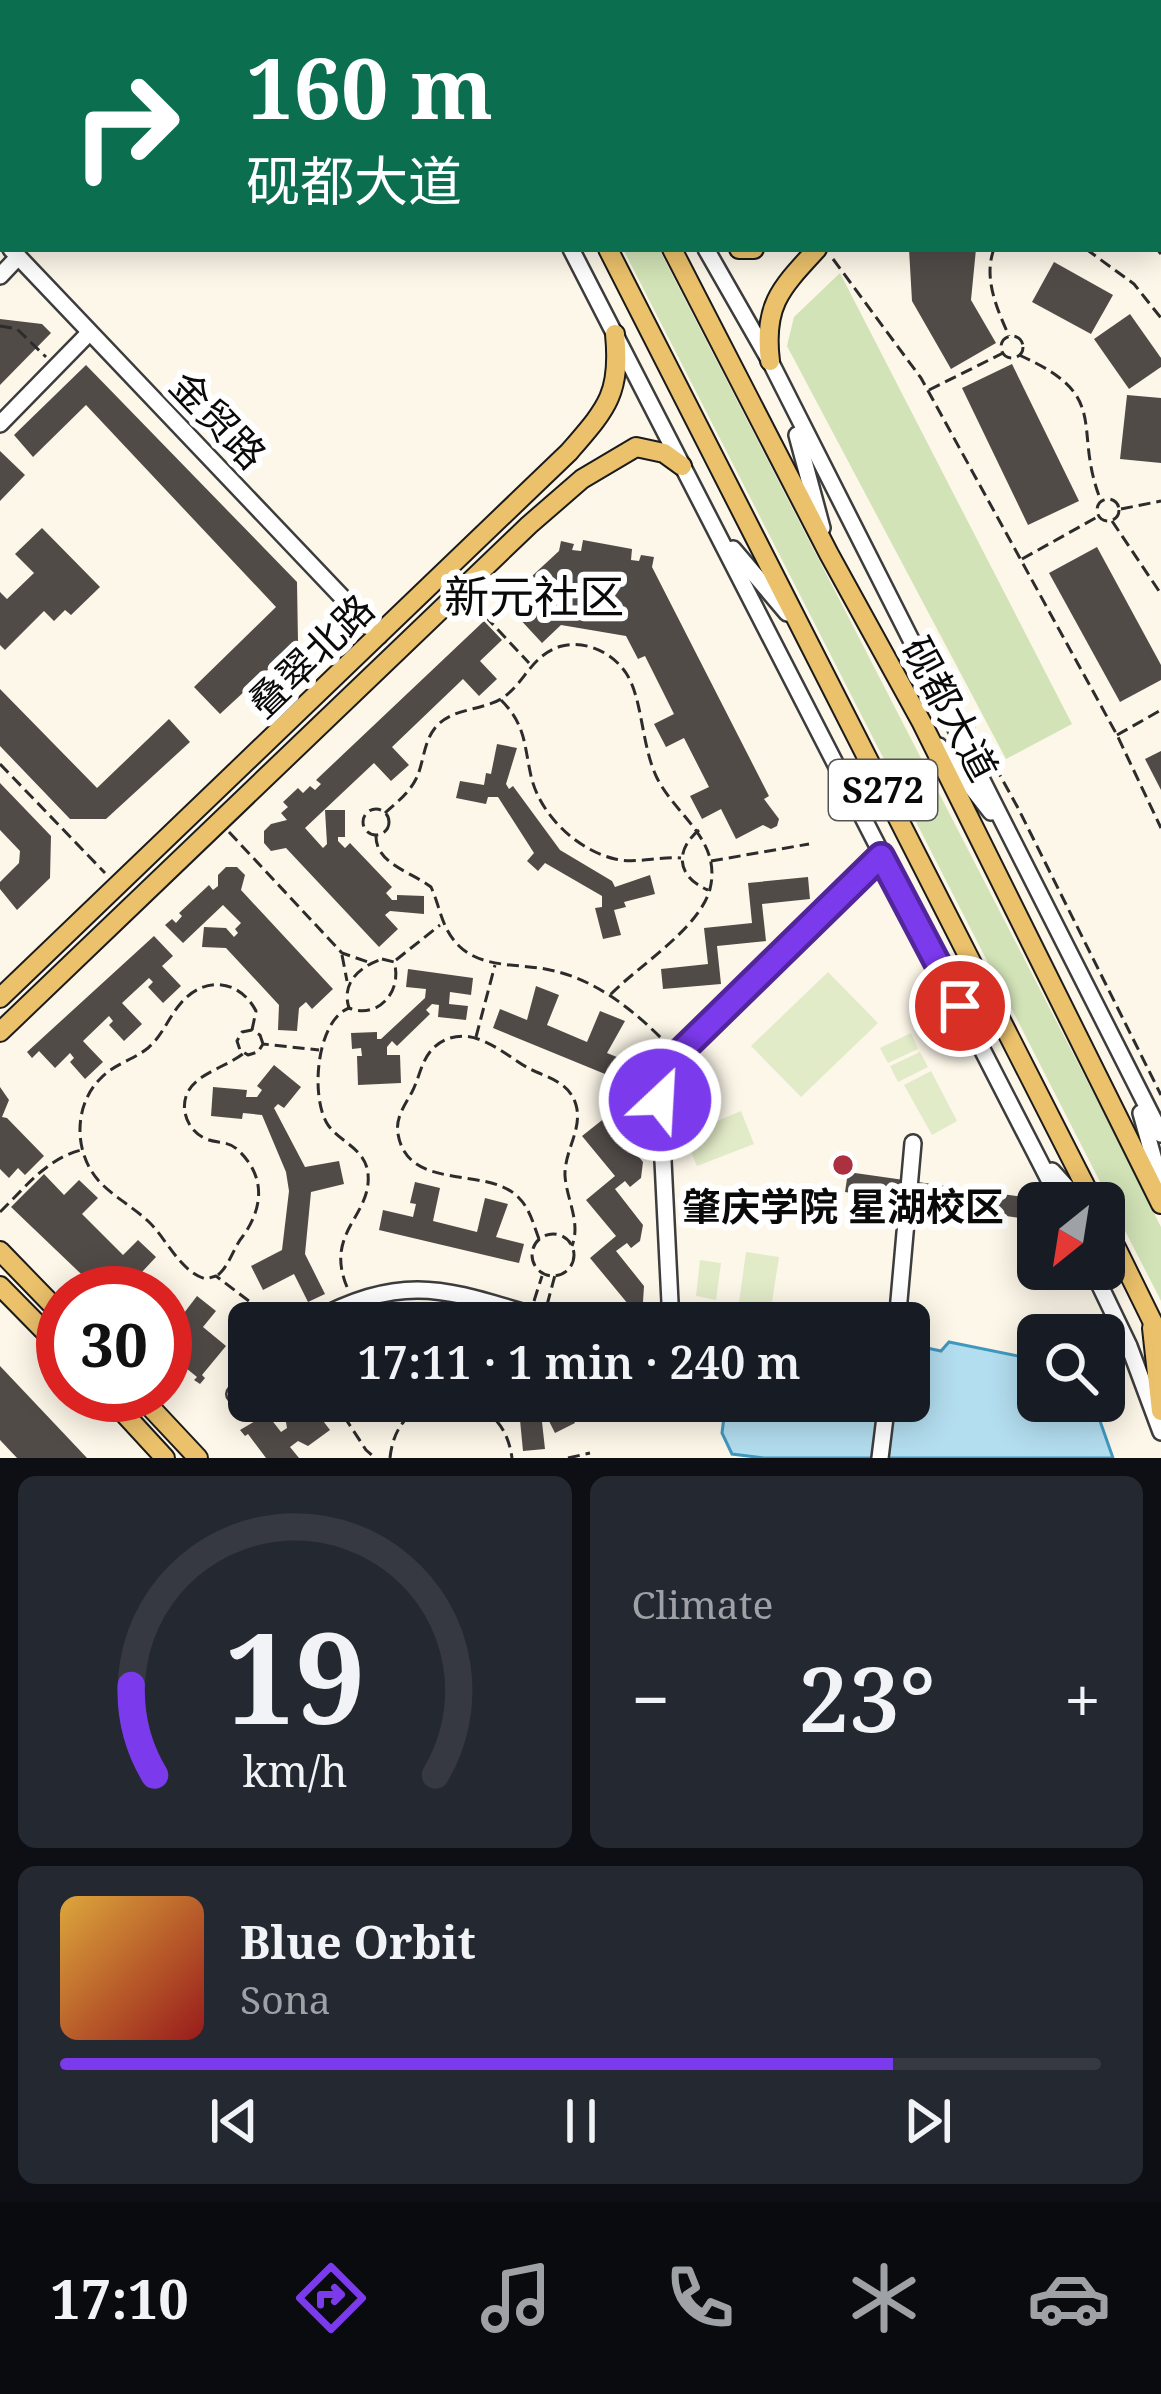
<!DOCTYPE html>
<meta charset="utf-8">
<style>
:root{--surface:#171b24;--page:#242831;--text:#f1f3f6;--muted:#9ea1a6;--line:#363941;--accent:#7c3aed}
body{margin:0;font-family:"Noto Serif","Noto Sans SC",serif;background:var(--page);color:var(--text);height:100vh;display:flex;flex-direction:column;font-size:45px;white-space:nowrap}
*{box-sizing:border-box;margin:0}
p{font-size:39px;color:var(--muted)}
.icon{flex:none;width:66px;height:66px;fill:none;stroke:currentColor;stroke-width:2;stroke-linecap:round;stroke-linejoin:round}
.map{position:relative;height:1458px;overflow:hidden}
.side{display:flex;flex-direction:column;gap:18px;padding:18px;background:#0d0f14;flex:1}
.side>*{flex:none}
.guide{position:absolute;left:0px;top:0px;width:1161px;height:252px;box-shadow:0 6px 30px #0003;background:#0b6e4f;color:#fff;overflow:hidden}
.needle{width:78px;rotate:210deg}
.fabs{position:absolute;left:1017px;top:1182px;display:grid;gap:24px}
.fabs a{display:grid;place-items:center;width:108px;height:108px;border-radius:18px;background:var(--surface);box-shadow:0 6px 30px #0003;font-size:60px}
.speed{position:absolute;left:36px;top:1266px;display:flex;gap:24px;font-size:60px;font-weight:700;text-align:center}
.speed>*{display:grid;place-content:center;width:156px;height:156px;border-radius:50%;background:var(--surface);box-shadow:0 6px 30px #0003;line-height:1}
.speed .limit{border:18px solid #d22;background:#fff;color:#111}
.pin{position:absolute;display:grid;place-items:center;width:102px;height:102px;color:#fff;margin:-51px;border:6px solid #fff;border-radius:50%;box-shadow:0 3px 12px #0007}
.me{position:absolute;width:132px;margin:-66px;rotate:25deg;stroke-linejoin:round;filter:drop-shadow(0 0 9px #0008)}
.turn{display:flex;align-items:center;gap:42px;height:252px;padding:0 48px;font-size:54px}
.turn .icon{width:156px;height:156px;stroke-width:2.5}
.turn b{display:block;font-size:84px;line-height:102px}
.big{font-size:90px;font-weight:600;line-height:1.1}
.side .card{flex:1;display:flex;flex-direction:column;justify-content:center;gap:18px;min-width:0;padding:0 42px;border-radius:18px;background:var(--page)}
.side .dial{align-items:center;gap:0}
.dial svg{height:312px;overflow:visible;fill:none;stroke:var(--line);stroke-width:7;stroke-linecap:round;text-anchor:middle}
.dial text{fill:var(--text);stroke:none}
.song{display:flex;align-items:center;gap:36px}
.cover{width:144px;height:144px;border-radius:18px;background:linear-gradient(135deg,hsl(40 70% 55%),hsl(0 70% 35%))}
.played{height:12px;border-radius:6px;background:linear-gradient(90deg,var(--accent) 80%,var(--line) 80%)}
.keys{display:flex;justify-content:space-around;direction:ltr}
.heat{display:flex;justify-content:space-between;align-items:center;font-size:66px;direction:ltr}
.side .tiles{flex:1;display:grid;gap:18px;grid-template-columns:1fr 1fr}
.card:last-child{grid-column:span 2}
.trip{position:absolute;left:228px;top:1302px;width:702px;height:120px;border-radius:18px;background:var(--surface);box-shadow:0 6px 30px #0003;font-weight:600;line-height:120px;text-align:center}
.tabs{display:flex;height:192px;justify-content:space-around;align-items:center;background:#090b0e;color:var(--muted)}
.tabs .icon{width:84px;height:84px}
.tabs .current{color:var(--accent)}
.tabs b{font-size:54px;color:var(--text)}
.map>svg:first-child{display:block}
</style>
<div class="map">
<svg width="1161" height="1458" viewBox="0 0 1161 1458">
<rect width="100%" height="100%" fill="#fdf7e9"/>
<!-- green -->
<g fill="#d2e3b7">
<polygon points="623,249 659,249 1119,1143 1161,1227 1161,1301"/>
<polygon points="840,273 1072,724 1006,759 787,346 794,317"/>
</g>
<!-- pitch -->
<g fill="#e2ebc8">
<polygon points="828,972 878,1023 801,1097 751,1046"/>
<polygon points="911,1033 918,1049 888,1063 880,1048"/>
<polygon points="920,1052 928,1067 898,1082 890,1066"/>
<polygon points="931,1071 957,1121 932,1135 904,1085"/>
<polygon points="741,1111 754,1144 697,1166 684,1135"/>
<polygon points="746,1252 779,1257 770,1315 738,1310"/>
<polygon points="700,1260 721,1263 716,1300 696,1296"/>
</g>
<!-- water -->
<polygon fill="#b3deef" stroke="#4198bf" stroke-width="3" points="949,1342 1038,1360 1038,1401 1093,1401 1113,1458 764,1458 732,1454 722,1433 726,1401 909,1401 909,1344 941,1351"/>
<!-- building -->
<g fill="#514b48">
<polygon points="909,249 976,249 971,300 996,343 951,369 912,301"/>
<polygon points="1054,262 1113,295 1091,334 1032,302"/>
<polygon points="1130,314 1161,358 1161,367 1129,389 1094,339"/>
<polygon points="0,319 42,324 51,333 0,385"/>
<polygon points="1012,364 1079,501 1028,525 962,388"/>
<polygon points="86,365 297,582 298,642 220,714 194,687 276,607 86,405 33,457 14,435"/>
<polygon points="1127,395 1161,398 1161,463 1120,459"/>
<polygon points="0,451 25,475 0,501"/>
<polygon points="42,528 100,587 71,615 65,610 54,621 44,611 5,650 0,645 0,592 7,599 34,573 15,554"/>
<polygon points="583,540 632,549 631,560 639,561 641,555 654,557 652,567 769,796 764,799 779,819 777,826 771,829 763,825 736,839 721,809 702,819 690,796 709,787 684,738 666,747 654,724 674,714 645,656 638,659 626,636 561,625 542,643 504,602 559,551 561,541 574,544 572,550 581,551"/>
<polygon points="1097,547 1161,665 1161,680 1120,702 1049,573"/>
<polygon points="484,621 502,640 480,661 497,679 479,696 463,679 392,747 409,765 391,781 374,763 305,828 323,848 327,844 325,810 345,810 345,837 338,837 338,841 345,848 350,843 392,887 386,893 392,900 397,900 397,895 424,896 424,914 390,911 385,915 398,929 379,947 286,848 271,851 264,843 264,831 271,824 287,820 281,813 288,807 283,802 298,788 303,793 310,786 315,790 321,784 316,780"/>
<polygon points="0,689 97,788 169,719 190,742 106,819 70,819 0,746"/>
<polygon points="497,744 517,748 506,784 509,789 513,786 560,850 612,881 615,887 650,875 655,894 624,902 626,907 614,910 621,935 603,939 595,908 602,907 602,896 545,863 538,871 527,861 534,853 498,797 488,797 486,804 456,798 460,781 484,785 486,773 491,774"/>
<polygon points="1161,751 1161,790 1145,759"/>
<polygon points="0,783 51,836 50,878 17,910 0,889 0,882 19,863 20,851 0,830"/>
<polygon points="226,867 237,867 245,875 241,890 333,989 312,1009 306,1002 299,1008 297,1031 278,1030 279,1005 226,948 202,947 204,927 226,928 234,937 238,933 235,929 241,923 223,905 183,943 165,925 172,919 176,923 182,916 179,913 209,885 213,890 218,886 218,875"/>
<polygon points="808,877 810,899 762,904 766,941 717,946 721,984 663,989 661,969 708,964 704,928 752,923 748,883"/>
<polygon points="154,936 173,956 162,966 181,986 163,1003 148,987 153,982 149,978 122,1003 142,1024 124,1041 109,1025 113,1021 109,1016 83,1041 103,1062 85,1079 70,1062 74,1058 70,1053 55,1068 39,1051 32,1058 27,1052"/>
<polygon points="408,969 473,978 471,995 450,992 449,1004 468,1006 466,1020 438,1017 439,1005 432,1004 426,1010 430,1014 397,1046 392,1041 387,1047 387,1055 400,1055 401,1083 358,1085 357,1056 362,1056 361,1048 352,1049 351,1033 377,1032 377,1039 381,1039 425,998 426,989 406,987"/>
<polygon points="536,986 559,995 547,1025 587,1042 600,1011 625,1021 607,1053 634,1064 627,1083 493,1028 500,1009 527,1020"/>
<polygon points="274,1065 301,1087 284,1108 278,1104 274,1108 305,1167 339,1161 344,1184 311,1192 305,1254 325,1294 308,1302 294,1274 263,1290 251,1266 282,1250 289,1191 286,1172 262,1115 243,1113 242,1119 211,1116 213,1087 247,1090 246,1097 257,1097 262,1090 257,1086"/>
<polygon points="0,1087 9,1100 2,1117 7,1118 44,1156 25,1175 18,1168 9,1178 0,1169"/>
<polygon points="606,1117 643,1162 641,1178 630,1187 625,1181 615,1189 643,1225 640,1241 631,1248 627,1243 616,1251 644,1286 643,1302 633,1310 590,1258 616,1236 586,1200 615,1176 582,1136"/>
<polygon points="848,1172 1030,1198 1027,1219 845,1192"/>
<polygon points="44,1174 64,1195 79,1180 98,1198 82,1214 123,1255 138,1240 156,1257 141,1273 163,1293 101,1293 11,1207"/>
<polygon points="415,1182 440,1188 433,1221 477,1232 485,1198 508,1204 496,1237 524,1244 519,1263 379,1230 383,1210 413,1217 416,1204 410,1203"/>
<polygon points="165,1295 184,1313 197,1296 216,1311 203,1327 226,1346 202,1375 205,1378 200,1384 194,1380 197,1377 165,1351"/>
<polygon points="431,1312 434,1323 391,1323 391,1321"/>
<polygon points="0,1366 87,1458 17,1458 0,1440"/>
<polygon points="308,1401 330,1430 308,1446 298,1441 290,1447 299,1458 266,1458 248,1434 245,1436 240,1430 267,1414 281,1432 287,1428 285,1417"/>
<polygon points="501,1401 564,1401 575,1423 555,1433 548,1419 542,1422 545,1449 523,1451 520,1420"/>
</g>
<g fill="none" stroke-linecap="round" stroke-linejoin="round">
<defs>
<g id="minor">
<polyline points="443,0 444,3"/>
<polyline points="578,0 580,3"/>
<polyline points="767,2 772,0"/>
<polyline points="0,237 3,240"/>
<polyline points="11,249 379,636"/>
<polyline points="571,249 1061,1203"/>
<polyline points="706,249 770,361 1161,1134"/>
<polyline points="0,276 18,257"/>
<polyline points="0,424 89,333"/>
<polyline points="797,435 822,528"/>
<polyline points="733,549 787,613"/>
<polyline points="939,746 991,812"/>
<polyline points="1141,1113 1161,1185"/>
<polyline points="1052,1171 1081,1203"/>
<polyline points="1092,1269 1129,1346 1161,1432"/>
<path d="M309,1323C414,1266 454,1294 560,1323"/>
<polyline points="671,1323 660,1100 666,1067 882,856"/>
<polyline points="897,1323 913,1143"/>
<polyline points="235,1394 249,1380"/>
<polyline points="880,1458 887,1401"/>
</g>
<g id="major">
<polyline points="482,0 483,3"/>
<polyline points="545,0 546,3"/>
<polyline points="1038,3 1041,0"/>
<polyline points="1064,3 1068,0"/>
<polyline points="608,249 1094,1203"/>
<polyline points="672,249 829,554 922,723 1161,1204"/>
<polyline points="739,249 754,249"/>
<path d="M770,361C763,305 781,288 817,249"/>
<path d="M0,998L569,452C607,408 621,394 615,334"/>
<polyline points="0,1032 529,525 582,479 636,447 664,453 682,466"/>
<polyline points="1104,1223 1161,1339"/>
<polyline points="0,1251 63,1316"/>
<polyline points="0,1286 63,1350"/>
<polyline points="1152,1328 1161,1411"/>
<polyline points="107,1395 165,1458"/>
<polyline points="139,1395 198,1458"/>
</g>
</defs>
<!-- minor casing -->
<use href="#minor" stroke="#3d3d3d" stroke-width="20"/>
<!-- major casing -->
<use href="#major" stroke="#1b1b1b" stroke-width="22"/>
<!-- path -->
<g stroke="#2c2c2c" stroke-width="3" stroke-dasharray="12 6" stroke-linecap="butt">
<polyline points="607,0 609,3"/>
<polyline points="647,0 648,3"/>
<path d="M994,249C983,278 997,309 1009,336"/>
<polyline points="1063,249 1072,249"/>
<polyline points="1086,249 1134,284 1161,318"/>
<polyline points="1157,249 1161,254"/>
<polyline points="833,259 921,378 1117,735 1161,828"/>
<polyline points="0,326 17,329 46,357"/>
<circle cx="1012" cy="347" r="11"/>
<path d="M1019,355C1114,397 1071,426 1101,501"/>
<polyline points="929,390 1003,353"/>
<circle cx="1108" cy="510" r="11"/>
<polyline points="1121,509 1161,501"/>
<polyline points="1112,521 1161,594"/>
<polyline points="1022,559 1099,516"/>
<polyline points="482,598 487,618 529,663"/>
<path d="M501,700C526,725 524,745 531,776C540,815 577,850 615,859C636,864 659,856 681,858"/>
<polyline points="960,703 1018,808 1161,1095"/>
<polyline points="1117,735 1161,710"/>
<polyline points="0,764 105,873"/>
<circle cx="376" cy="822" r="13"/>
<path d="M385,813C396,803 409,793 416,779C424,763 423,743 435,728C451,708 480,711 501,699C525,684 531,654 562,646C586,640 613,653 626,673C643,699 641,745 657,778C676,816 722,840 710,889C699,929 638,966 610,995"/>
<path d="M699,830C674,851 677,877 708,890"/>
<polyline points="229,832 342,953 371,963"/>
<path d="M376,835C375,864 412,872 431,887C441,909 441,928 459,946C483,969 519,963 550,970C596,979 636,1012 668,1045"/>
<polyline points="711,861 809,844"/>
<polyline points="342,955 347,981"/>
<path d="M382,959L394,962C403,990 379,1020 349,1008C341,983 359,967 382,959Z"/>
<polyline points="396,960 440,925"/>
<path d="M252,1030L256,1011C240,980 205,975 181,1003C168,1018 163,1035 148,1048C133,1060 114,1064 101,1078C74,1104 73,1151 98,1180C111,1195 133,1207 148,1221C167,1239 180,1272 206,1279L216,1276L262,1311"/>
<polyline points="476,1037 495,965"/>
<polyline points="263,1044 260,1035 252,1030 242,1032 237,1041 240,1050 248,1055 258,1052 263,1044 319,1050"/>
<path d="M0,1212C25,1188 46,1159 81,1150"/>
<circle cx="553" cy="1255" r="21"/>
<path d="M539,1239C534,1226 530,1209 519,1198C489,1165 408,1193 398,1134C395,1118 405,1105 412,1092C422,1072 422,1051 445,1040C475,1026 504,1054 528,1068C547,1078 569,1081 576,1105C583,1129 564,1151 565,1176C567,1201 581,1222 572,1246"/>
<path d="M218,1275C230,1265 233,1248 243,1236C263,1208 266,1177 239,1151C229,1140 216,1144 204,1138C186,1129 179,1106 189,1090C199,1073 228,1066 244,1053"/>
<path d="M347,1287C324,1232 372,1216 368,1174C366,1149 341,1143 328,1125C310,1098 316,1021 349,1008"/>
<polyline points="534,1301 542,1276"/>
<polyline points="547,1305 555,1275"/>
<polyline points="258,1323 262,1311 270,1306 298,1314"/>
<polyline points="334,1401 366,1450 375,1458"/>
<polyline points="388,1401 405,1417"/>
<path d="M467,1401C494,1412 508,1429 512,1458"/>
<polyline points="250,1410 260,1401"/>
<path d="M390,1458C393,1429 407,1411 434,1401"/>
<polyline points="568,1458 590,1453"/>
</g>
<!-- minor -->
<use href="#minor" stroke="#fff" stroke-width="15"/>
<!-- major -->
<use href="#major" stroke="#ebc16b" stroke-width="18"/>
</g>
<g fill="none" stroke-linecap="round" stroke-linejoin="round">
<defs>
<polyline id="route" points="660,1100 665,1067 881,856 960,1006"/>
</defs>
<!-- route casing -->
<use href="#route" stroke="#51269a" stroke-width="30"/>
<!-- route -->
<use href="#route" stroke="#7c3aed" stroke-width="21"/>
</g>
<!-- markers -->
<circle fill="#ab3141" stroke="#fff" stroke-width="4.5" cx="843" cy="1165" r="12"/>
<g text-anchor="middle" stroke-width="12" stroke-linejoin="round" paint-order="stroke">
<!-- shield labels -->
<rect fill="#fff" stroke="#545454" stroke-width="3" x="829" y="760" width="108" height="60" rx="9"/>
<g font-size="36" font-weight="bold" fill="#0a0a0a">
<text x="883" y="803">S272</text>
</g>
<!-- street labels -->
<g font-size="39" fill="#0a0a0a" stroke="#fff">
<text transform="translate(218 420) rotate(46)" y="14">金贸路</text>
<text transform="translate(311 656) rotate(-44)" y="14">叠翠北路</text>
<text transform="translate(950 709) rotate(62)" y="14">砚都大道</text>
</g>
<!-- poi labels -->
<g font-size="39" font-weight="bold" fill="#0a0a0a" stroke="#fff">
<text x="843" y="1221">肇庆学院 星湖校区</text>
</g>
<!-- quarter labels -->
<g font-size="45" fill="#0a0a0a" stroke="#fff">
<text x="534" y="613">新元社区</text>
</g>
</g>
</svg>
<div class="fabs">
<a><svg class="needle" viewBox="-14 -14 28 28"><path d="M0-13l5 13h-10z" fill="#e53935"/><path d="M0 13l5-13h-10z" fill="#9ea1a6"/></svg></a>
<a><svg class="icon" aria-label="search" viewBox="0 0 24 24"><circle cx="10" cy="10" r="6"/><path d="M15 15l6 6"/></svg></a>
</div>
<div class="speed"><div class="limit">30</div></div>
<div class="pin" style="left:960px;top:1006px;background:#d93025"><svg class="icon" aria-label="arrive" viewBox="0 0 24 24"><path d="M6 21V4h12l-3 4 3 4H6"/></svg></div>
<svg class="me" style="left:660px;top:1100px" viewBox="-20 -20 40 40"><circle r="17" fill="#7c3aed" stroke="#fff" stroke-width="3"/><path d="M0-11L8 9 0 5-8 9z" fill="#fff"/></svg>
<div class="trip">17:11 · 1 min · 240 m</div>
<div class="guide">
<div class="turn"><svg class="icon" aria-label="right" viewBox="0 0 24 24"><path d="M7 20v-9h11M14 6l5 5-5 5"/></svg><div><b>160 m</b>砚都大道</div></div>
</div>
</div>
<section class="side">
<div class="tiles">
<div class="card dial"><svg viewBox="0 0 100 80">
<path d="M14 69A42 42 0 1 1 86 69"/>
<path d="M14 69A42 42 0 0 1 8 46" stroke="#7c3aed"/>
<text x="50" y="56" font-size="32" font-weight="700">19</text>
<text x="50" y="72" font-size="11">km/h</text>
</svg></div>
<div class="card"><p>Climate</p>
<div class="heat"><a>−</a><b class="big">23°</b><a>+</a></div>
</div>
<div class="card">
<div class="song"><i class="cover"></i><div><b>Blue Orbit</b><p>Sona</p></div></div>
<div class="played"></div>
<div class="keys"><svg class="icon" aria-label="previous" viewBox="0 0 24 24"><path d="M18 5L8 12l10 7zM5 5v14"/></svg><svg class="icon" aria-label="pause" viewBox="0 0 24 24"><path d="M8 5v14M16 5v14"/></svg><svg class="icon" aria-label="next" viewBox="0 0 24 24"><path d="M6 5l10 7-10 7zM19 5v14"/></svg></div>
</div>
</div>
</section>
<nav class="tabs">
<b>17:10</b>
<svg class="icon current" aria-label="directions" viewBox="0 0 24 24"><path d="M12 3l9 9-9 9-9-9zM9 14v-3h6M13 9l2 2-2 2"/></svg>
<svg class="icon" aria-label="music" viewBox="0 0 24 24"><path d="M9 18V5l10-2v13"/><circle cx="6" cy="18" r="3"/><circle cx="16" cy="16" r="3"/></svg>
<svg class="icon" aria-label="phone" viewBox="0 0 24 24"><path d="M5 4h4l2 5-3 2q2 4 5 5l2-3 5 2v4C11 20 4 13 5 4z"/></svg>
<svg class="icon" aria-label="climate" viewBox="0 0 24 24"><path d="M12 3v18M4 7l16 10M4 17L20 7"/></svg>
<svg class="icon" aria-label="car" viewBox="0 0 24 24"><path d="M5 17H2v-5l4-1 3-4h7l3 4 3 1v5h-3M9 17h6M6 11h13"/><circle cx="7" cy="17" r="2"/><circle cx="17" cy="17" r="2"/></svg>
</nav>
